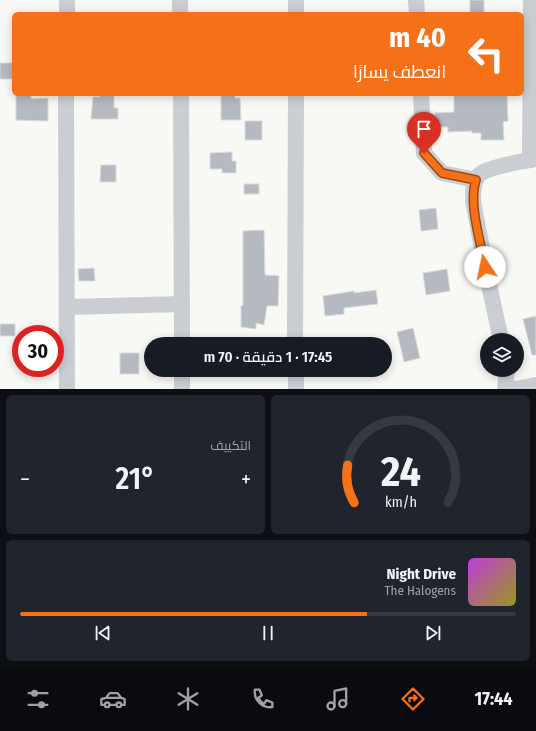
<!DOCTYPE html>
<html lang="ar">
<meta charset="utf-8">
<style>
:root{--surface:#171b24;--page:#20242c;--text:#f1f3f6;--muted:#9ea1a6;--line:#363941;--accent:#f57118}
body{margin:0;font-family:"Fira Sans Condensed",Cairo,sans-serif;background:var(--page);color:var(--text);direction:rtl;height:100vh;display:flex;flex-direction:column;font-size:15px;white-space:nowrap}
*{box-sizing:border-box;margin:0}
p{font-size:13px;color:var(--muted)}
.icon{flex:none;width:22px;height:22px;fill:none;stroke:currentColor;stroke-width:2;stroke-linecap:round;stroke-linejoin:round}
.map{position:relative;height:389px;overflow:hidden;direction:ltr}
.panel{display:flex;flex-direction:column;gap:6px;padding:6px;background:#0d0f14;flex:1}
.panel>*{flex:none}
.banner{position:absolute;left:12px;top:12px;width:512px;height:84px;border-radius:6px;box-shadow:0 2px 10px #0003;direction:rtl;background:#f57118;color:#fff;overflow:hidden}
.tools{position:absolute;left:480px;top:333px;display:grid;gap:8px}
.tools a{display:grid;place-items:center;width:44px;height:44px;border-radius:50%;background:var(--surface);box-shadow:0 2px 10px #0003;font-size:20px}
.speed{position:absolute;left:12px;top:325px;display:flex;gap:8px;font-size:20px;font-weight:700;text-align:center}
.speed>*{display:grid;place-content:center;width:52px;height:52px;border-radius:50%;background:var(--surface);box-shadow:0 2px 10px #0003;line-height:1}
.speed .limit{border:6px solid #d22;background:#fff;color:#111}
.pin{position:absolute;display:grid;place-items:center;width:34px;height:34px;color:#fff;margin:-41px -17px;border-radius:50% 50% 50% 0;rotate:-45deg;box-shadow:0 0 4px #0007}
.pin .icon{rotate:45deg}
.me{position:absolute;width:44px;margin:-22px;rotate:349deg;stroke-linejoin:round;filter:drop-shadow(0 0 3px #0008)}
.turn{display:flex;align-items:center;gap:14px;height:84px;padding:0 12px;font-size:18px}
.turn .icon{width:52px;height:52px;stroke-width:2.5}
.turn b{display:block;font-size:28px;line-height:34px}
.big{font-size:30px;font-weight:600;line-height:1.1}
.panel .card{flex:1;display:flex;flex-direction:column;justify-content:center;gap:6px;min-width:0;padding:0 14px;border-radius:6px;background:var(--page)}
.panel .dial{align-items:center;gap:0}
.dial svg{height:104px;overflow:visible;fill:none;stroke:var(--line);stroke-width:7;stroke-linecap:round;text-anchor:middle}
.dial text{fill:var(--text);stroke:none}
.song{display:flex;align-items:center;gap:12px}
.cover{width:48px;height:48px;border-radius:6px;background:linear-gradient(135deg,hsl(290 70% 55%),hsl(60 70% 35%))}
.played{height:4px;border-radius:2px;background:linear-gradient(90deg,var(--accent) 70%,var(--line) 70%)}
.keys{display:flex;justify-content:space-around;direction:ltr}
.heat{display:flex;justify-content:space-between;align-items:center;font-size:22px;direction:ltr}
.panel .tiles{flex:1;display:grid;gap:6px;grid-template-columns:1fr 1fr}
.card:last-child{grid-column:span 2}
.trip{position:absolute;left:144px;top:337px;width:248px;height:40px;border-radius:20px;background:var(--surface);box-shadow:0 2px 10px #0003;font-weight:600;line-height:40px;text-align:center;direction:rtl}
.tab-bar{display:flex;height:64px;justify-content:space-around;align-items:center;background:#090b0e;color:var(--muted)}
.tab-bar .icon{width:28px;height:28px}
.tab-bar .selected{color:var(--accent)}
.tab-bar b{font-size:18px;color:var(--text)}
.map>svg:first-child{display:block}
</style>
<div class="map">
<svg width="536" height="389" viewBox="0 0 536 389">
<rect width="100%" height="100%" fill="#f8f8f5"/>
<!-- building -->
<g fill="#b5bac2" stroke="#dadad7">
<rect x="470" y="0" width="14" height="14"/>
<rect x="0" y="63" width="14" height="16"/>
<polygon points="16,94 31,94 31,99 48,98 48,121 16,120"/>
<polygon points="100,94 114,94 114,108 118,108 118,119 91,119 93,97 100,97"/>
<polygon points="221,94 235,94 235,98 240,98 241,120 221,120"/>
<polygon points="454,94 507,94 508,121 503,122 504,140 481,140 481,133 472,133 472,131 448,132 448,127 435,127 435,113 454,112"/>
<rect x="245" y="121" width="17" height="19"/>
<polygon points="232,152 232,161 236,161 236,173 222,173 222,169 210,169 210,153"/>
<polygon points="101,165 116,165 116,182 100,182"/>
<rect x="244" y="184" width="15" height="10"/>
<polygon points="436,208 438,229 421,231 419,210"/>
<polygon points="264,230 265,275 279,276 278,306 267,306 264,325 256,323 256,329 241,327 241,306 243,305 243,231"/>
<polygon points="94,268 95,281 79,281 78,269"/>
<polygon points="447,269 450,291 426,295 423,273"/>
<polygon points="376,290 378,304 344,308 344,314 325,316 323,296 354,291 354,293"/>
<polygon points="536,316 536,355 532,355 523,319"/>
<rect x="0" y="324" width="15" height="12"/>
<polygon points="413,328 420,358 404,362 397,332"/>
<rect x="120" y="353" width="19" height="21"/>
</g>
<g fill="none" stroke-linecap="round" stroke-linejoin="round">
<!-- street -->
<g stroke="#cacdd1" stroke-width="16">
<polyline points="180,0 180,14"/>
<polyline points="416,0 417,14"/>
<polyline points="67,14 67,0"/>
<polyline points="296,14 296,0"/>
<polyline points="66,94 67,389"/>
<polyline points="181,94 182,344"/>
<polyline points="421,94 424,153 442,173 476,180"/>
<polyline points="530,160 531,0"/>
<polyline points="67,307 182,304"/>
<path d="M501,340L488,280L473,201C473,192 473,180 480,174C489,167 524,161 536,159"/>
<polyline points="295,344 296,94"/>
<polyline points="182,370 182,389"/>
<polyline points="296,370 296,389"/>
<polyline points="505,389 507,370"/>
<polyline points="514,389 536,385"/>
</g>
</g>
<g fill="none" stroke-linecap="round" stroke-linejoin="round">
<defs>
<path id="route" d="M424,153L442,173L476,180C468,204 481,242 485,267"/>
</defs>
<!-- route casing -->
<use href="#route" stroke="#9f4910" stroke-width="10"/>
<!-- route -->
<use href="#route" stroke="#f57118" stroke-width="7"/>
</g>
</svg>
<div class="tools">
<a><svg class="icon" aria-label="layers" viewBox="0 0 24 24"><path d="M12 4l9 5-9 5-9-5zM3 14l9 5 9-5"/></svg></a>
</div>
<div class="speed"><div class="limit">30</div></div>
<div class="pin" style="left:424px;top:153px;background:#d93025"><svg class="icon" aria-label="arrive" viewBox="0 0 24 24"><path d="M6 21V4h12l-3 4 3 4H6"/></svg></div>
<svg class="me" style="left:485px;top:267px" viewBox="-20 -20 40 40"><circle r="19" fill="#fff"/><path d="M0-13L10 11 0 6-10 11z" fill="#f57118"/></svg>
<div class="trip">17:45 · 1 دقيقة · 70 m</div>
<div class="banner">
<div class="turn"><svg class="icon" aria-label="left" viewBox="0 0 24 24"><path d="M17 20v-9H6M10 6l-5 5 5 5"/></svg><div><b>40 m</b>انعطف يسارًا</div></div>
</div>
</div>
<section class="panel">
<div class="tiles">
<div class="card dial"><svg viewBox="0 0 100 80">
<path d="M14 69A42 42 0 1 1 86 69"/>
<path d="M14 69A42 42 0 0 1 9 40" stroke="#f57118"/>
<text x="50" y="56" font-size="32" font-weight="700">24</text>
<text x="50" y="72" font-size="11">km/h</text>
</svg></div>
<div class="card"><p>التكييف</p>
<div class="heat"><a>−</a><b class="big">21°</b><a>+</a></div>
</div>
<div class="card">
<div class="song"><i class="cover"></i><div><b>Night Drive</b><p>The Halogens</p></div></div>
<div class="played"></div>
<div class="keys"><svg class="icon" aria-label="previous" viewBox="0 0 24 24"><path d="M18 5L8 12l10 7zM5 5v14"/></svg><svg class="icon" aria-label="pause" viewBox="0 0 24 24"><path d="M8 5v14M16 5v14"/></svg><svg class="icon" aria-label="next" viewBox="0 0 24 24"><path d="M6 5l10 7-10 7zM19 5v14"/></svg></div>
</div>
</div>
</section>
<nav class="tab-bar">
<b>17:44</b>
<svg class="icon selected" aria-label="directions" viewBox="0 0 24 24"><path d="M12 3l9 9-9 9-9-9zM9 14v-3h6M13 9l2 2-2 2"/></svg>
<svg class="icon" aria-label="music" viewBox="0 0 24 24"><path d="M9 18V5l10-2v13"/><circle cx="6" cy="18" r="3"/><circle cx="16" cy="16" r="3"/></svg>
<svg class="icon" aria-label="phone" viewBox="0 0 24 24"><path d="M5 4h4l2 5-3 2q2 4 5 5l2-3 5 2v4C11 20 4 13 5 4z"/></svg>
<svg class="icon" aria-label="climate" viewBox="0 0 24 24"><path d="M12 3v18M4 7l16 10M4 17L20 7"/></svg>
<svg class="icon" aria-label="car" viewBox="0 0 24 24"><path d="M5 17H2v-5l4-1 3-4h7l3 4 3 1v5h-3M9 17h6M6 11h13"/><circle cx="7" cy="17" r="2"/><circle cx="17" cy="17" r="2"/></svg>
<svg class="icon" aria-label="filters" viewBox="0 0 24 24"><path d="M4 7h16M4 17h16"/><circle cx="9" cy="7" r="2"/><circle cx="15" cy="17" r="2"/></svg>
</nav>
